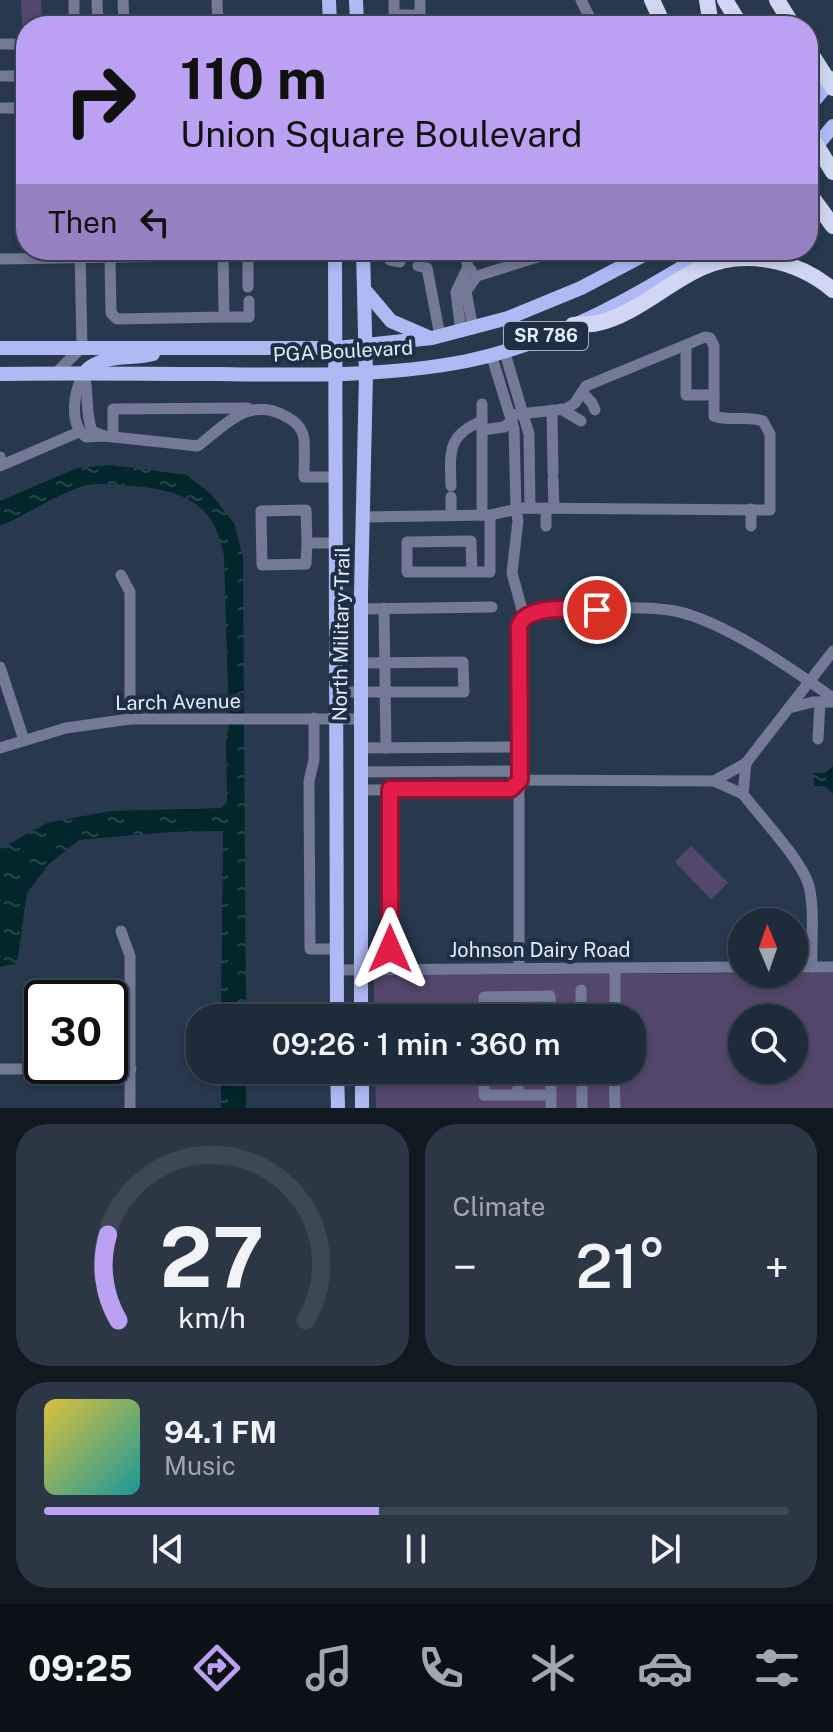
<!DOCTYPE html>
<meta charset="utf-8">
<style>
:root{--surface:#1e2b3a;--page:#2b3745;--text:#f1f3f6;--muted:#a1a7af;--line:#3c4754;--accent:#bca0f2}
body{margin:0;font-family:"Public Sans",sans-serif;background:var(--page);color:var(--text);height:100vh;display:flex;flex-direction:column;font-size:30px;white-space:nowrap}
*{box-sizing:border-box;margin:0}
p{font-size:26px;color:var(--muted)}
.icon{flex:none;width:44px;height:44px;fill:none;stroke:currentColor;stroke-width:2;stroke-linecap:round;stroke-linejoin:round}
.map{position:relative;height:1108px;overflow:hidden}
.details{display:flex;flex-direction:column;gap:16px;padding:16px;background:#101820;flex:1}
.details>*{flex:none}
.hud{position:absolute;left:16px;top:16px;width:802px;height:244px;border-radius:32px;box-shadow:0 4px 12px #0003,0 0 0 2px var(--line);background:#bca0f2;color:#111;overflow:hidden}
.needle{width:52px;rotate:358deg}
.controls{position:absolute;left:728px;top:908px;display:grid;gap:16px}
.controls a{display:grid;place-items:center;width:80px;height:80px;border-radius:50%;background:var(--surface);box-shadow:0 4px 12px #0003,0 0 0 2px var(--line);font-size:40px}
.speed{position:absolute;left:24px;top:980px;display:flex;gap:16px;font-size:40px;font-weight:700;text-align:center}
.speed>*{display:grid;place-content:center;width:104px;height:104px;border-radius:50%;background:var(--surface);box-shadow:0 4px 12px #0003,0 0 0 2px var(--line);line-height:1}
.speed .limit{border:4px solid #111;border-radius:12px;background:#fff;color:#111}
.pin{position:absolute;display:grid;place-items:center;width:68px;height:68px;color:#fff;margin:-34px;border:4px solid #fff;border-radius:50%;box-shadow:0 2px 8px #0007}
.me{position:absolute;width:88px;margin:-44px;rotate:0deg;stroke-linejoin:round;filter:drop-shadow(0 0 6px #0008)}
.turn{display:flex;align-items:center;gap:28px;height:168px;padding:0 32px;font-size:36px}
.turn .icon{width:104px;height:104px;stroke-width:2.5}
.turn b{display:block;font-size:56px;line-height:68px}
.then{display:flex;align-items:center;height:76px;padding:0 32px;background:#0003;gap:16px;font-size:30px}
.big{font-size:60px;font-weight:600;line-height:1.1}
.details .widget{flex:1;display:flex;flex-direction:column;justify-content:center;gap:12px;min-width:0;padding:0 28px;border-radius:32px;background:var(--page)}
.details .dial{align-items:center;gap:0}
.dial svg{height:208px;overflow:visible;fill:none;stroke:var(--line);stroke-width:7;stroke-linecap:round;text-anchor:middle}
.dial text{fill:var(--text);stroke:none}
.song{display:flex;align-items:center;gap:24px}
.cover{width:96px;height:96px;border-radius:12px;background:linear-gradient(135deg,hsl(50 70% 55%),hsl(180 70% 35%))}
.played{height:8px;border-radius:4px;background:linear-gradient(90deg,var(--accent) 45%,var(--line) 45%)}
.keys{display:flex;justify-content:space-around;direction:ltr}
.heat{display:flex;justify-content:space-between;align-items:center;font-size:44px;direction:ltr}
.details .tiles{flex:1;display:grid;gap:16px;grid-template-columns:1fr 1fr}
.widget:last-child{grid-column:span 2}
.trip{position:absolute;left:186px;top:1004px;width:460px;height:80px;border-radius:32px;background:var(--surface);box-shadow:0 4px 12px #0003,0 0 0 2px var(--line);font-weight:600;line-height:80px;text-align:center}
.dock{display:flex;height:128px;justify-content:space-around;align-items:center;background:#0c1117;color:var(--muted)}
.dock .icon{width:56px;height:56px}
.dock .selected{color:var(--accent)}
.dock b{font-size:36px;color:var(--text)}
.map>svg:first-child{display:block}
</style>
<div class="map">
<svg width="833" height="1108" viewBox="0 0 833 1108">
<defs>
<pattern id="water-ripples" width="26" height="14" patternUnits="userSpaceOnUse" patternTransform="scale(2)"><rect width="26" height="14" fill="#03262c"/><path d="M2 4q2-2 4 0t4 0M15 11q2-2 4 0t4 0" fill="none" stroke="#27464b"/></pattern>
</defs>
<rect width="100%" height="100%" fill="#28394e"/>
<!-- park -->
<g fill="#53486c" fill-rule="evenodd">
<polygon points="21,0 41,0 42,25 22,25"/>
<polygon points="691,846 728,883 711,899 675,862"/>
<path d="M833,973V1108H376L375,1070H632V1018H374V975ZM742,1018H794V1070H742Z"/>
</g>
<!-- water -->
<g fill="url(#water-ripples)">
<path d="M111,465L187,475L212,495L234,523L243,557L246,1018H221L223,831L169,832L79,840L49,864L27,893L17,963L0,967V849L47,823L110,811L221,808L227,802L226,739L229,725L224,556C215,502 181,490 132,486C116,485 98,482 83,486C54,496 28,514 0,526V501L77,468Z"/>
<polygon points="833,766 833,794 825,786 814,786 814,773 825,773"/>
<rect x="221" y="1070" width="25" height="38"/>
</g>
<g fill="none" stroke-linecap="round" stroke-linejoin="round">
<!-- minor -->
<g stroke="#747996" stroke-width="11">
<polyline points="74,0 74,26"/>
<polyline points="97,0 98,26"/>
<polyline points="123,0 124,26"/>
<polyline points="217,0 218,26"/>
<polyline points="394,0 394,15 420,15"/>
<polyline points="581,0 594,26"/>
<polyline points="420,26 420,0"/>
<polyline points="0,44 26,44"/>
<polyline points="0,76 26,76"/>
<polyline points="0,108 26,108"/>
<polyline points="390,250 390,260 400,262"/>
<polyline points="464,250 468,267 471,270"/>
<polyline points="0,259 248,255 248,287"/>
<polyline points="110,259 111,313 117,319 224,317 223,250"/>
<polyline points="418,266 427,268 440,336"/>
<polyline points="224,317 249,317 249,301"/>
<polyline points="473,329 466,291 477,276 560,250"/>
<polyline points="461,332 456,292 468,267"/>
<polyline points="686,345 686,395 714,395"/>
<polyline points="504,350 529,434 530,508"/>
<polyline points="491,354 514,429 516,510 518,520 512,573 524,617"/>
<polyline points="56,373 82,347 80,250"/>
<path d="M84,373C74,390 68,424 86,437L104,436L198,446C225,425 249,396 285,416C295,421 302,427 304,439C305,451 304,465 304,477H336"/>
<path d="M84,373C89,392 85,413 92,431L104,436"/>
<polyline points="582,392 592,403 595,410"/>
<polyline points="561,409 581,421"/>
<polyline points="552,410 553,473"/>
<polyline points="482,430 504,427 512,421"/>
<polyline points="113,437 113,409 248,408"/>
<polyline points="0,457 0,466 79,432"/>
<polyline points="553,479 554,508"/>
<path d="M451,486C450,452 447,435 482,421"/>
<polyline points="451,497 451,515"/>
<polyline points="482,515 482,404"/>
<path d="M363,517L490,515L522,508L770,510V434L763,421C747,415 730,422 714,416V346L710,338L705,337L586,386L575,403L566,409L510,415"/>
<polyline points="546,526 546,508"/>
<polyline points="751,526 751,509"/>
<polyline points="307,543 306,564 262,565 261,511 306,510 307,543 336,543"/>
<polyline points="472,572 471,541 407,542 407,572 490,572 490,515"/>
<polyline points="121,575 130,592 130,719"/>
<polyline points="384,608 386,748"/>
<polyline points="361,609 492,607"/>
<polyline points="0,667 24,740"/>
<polyline points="337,692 464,692 463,662 361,663"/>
<polyline points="789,708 813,702 833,702"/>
<polyline points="314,718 314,760 309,781 310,949 337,949"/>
<polyline points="818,739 820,702"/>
<polyline points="0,748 66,728 130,719 360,719"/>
<polyline points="360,748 520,747"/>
<path d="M746,763L743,794C760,817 802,860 809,886C815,911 811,941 812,967"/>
<polyline points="360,772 508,771 520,780 714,781 746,763 833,651"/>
<polyline points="714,781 743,794"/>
<polyline points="390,789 390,949"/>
<polyline points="360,790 511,789 520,780"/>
<polyline points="121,931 130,956 130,1108"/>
<polyline points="794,967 833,967"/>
<path d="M519,968V626L527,614L538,611C578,610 638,604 675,611C724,621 792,669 833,698"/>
<polyline points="337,970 742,967"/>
<polyline points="581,990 581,1018"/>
<polyline points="517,996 517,1018"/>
<polyline points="484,1018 484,997 550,996 551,1018"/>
<polyline points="615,1018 615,968"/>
<polyline points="0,1069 131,1069"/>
<polyline points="484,1070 484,1095 551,1095"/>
<polyline points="518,1070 518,1095"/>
<polyline points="551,1070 551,1108"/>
<polyline points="582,1070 582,1108"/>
<polyline points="614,1070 615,1108"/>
</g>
<!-- major -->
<g stroke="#afbaf5" stroke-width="14">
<polyline points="329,0 330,26"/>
<polyline points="356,0 357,26"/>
<polyline points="808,108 833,78"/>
<polyline points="808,156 833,126"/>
<polyline points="335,250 337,1018"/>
<polyline points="364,289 391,321 428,337"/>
<polyline points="0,348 337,348 432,338 508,318 581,288 653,250"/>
<path d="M84,373C101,353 130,360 153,354"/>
<path d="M0,374C73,373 146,374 219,374C302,375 385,377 467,361C555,343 635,297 710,250"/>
<polyline points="361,1018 361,593 366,374 363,250"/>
<polyline points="337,1070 338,1108"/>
<polyline points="362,1070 362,1108"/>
</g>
<!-- highway -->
<g stroke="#d0d6f3" stroke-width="16">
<polyline points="652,0 664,26"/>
<polyline points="707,0 711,26"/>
<polyline points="725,0 741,26"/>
<polyline points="777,0 793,26"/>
<polyline points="808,192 833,226"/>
<path d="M573,325C581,324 590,325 598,323C636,314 666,284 701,268C745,248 797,260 833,290"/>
</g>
<!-- highway-bridge -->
<g stroke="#d0d6f3" stroke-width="16">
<polyline points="808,49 833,88"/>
<polyline points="808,132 833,172"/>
</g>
</g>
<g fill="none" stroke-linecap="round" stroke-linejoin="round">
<defs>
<path id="route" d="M390,949V789H511L520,780L519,626C527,603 576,610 597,610"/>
</defs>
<!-- route casing -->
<use href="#route" stroke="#92132f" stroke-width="20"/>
<!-- route -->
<use href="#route" stroke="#e11d48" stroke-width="14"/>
</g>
<g text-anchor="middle" stroke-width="8" stroke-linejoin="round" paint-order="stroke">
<!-- shield labels -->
<rect fill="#1e2e43" stroke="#a6b3c2" stroke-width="2" x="504" y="322" width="84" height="28" rx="6"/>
<g font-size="18" font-weight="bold" fill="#e1ecf9">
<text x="546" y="342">SR 786</text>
</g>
<!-- street labels -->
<g font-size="20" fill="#e1ecf9" stroke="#1e2e43">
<text transform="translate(343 351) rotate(-3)" y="7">PGA Boulevard</text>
<text transform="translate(341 634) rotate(-89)" y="7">North Military Trail</text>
<text transform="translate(178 702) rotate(-1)" y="7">Larch Avenue</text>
<text x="540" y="957">Johnson Dairy Road</text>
</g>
</g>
</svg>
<div class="controls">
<a><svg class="needle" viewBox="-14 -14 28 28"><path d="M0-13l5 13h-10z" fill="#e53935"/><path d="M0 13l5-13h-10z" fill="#a1a7af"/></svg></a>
<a><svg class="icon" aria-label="search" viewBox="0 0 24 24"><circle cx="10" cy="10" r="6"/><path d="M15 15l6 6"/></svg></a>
</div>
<div class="speed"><div class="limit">30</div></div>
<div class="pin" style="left:597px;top:610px;background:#d93025"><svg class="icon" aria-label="arrive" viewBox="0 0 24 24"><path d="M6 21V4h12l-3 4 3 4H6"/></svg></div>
<svg class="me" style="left:390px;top:949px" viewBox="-20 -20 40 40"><path d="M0-17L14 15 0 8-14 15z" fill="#e11d48" stroke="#fff" stroke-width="4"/></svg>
<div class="trip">09:26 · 1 min · 360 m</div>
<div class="hud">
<div class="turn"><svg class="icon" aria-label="right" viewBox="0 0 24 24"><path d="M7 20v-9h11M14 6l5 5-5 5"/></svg><div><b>110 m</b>Union Square Boulevard</div></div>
<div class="then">Then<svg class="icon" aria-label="left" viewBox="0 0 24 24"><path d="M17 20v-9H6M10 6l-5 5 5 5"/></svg></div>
</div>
</div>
<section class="details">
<div class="tiles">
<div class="widget dial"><svg viewBox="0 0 100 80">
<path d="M14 69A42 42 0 1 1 86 69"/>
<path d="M14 69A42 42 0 0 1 10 36" stroke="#bca0f2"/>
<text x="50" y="56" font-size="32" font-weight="700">27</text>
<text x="50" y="72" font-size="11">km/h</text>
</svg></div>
<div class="widget"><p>Climate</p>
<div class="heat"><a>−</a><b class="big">21°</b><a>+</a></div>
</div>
<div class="widget">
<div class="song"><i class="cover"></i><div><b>94.1 FM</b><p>Music</p></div></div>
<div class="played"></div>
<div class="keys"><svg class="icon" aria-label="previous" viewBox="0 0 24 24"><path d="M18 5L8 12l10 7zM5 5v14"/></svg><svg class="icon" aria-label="pause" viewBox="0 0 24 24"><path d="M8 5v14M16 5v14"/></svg><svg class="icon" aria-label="next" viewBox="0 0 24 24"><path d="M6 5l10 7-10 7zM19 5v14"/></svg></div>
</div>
</div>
</section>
<nav class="dock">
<b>09:25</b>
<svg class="icon selected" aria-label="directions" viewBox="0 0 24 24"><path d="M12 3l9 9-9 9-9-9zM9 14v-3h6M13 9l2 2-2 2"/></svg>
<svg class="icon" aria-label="music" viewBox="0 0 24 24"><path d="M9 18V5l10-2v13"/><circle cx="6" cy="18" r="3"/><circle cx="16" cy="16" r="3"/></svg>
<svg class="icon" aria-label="phone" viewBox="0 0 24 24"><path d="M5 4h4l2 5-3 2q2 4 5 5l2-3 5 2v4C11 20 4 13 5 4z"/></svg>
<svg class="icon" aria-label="climate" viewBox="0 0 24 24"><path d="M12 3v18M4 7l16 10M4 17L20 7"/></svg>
<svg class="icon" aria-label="car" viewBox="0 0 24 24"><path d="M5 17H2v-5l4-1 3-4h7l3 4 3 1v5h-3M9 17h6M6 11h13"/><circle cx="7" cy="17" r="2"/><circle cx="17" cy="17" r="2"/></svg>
<svg class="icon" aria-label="filters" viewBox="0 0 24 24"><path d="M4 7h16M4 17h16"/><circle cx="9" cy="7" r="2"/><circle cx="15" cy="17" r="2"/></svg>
</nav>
